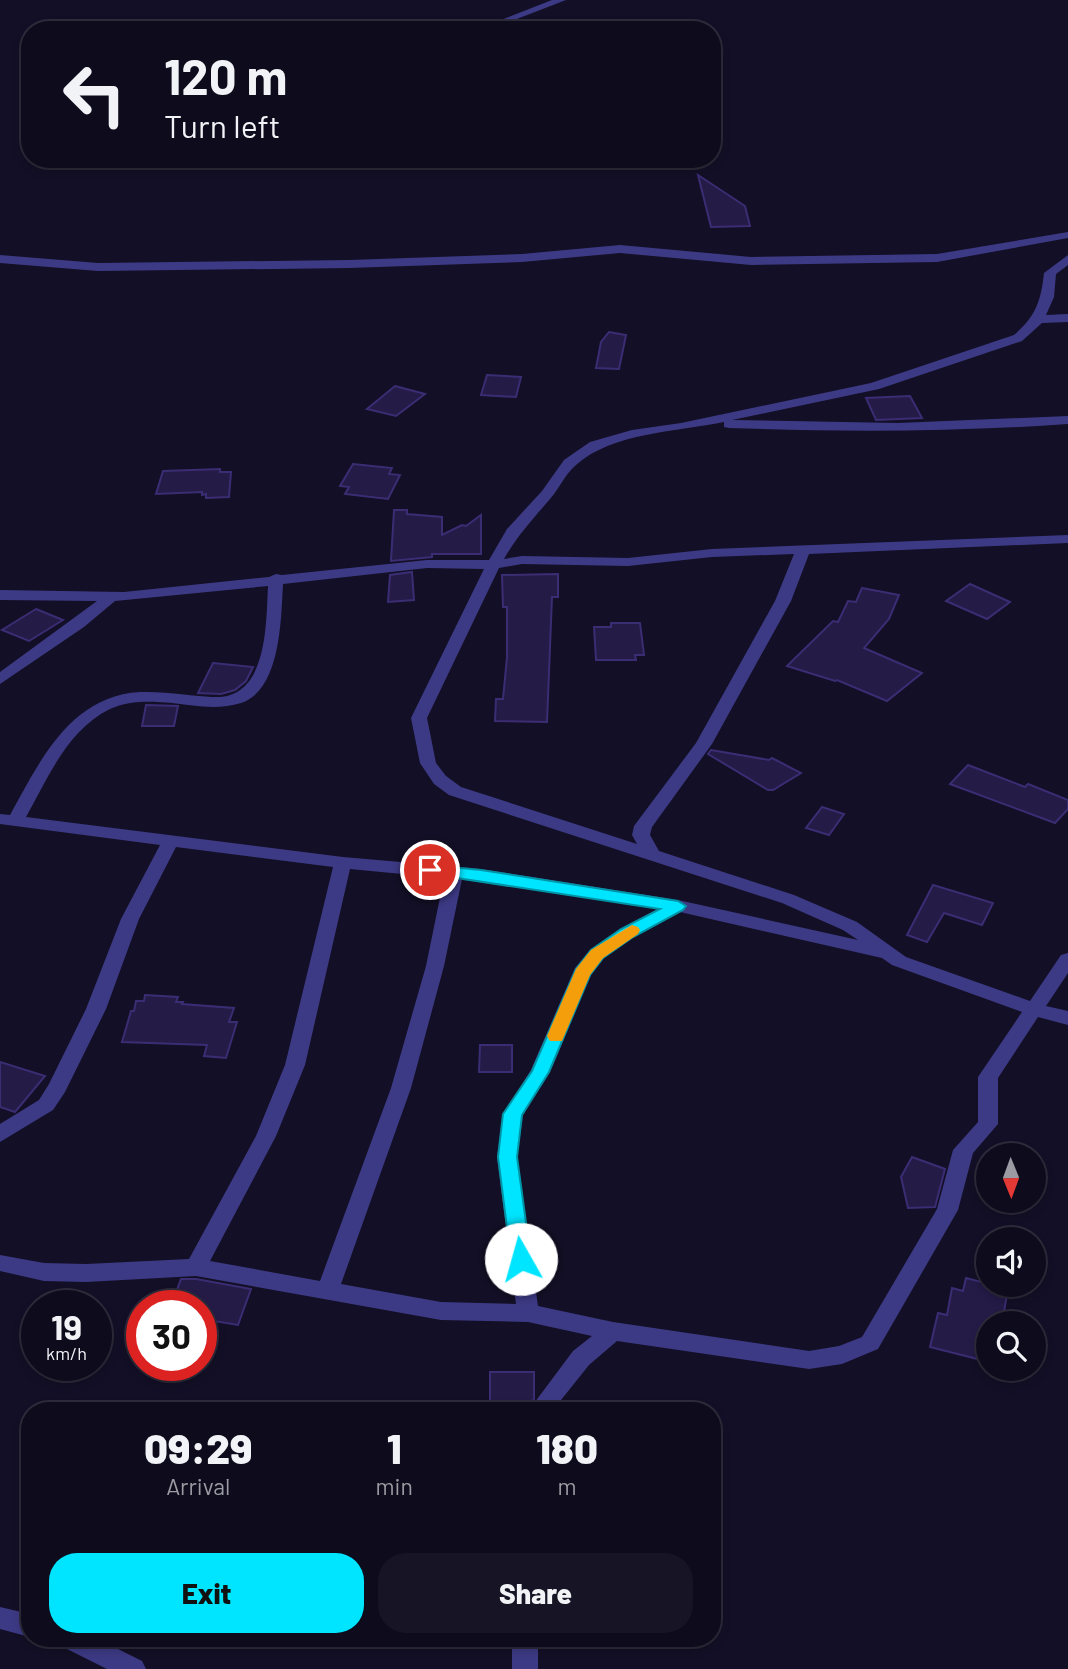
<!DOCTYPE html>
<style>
:root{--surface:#0e0b1c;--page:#171425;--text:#f1f3f6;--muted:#9b9ba3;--line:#2e2b3b;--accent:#00e5ff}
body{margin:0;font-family:Barlow,sans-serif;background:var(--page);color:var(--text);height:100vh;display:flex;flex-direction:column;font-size:26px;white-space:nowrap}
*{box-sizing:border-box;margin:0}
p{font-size:23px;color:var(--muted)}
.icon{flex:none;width:38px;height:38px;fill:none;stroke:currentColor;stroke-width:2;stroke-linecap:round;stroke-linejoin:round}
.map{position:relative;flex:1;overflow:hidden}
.side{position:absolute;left:21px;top:1402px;width:700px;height:245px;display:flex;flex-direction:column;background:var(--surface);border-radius:28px;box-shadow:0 4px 10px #0003,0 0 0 2px var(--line)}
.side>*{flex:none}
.hud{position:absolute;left:21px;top:21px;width:700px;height:147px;border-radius:28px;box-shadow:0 4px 10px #0003,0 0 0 2px var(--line);background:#0e0b1c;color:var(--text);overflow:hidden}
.needle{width:46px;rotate:179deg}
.controls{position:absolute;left:976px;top:1143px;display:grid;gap:14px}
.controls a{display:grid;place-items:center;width:70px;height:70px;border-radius:50%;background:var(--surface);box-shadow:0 4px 10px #0003,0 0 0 2px var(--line);font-size:35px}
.speed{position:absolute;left:21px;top:1290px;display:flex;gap:14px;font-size:35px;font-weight:700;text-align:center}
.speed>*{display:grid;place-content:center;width:91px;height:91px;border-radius:50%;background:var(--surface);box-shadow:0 4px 10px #0003,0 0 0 2px var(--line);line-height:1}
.speed small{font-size:18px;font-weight:400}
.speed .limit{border:10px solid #d22;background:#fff;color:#111}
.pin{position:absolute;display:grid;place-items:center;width:60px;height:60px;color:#fff;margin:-30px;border:4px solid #fff;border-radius:50%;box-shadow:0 2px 7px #0007}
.me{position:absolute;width:77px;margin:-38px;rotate:353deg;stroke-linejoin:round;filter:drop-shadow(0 0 5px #0008)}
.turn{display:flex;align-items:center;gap:24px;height:147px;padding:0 28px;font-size:32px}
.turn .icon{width:91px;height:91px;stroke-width:2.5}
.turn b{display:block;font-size:49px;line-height:60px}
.eta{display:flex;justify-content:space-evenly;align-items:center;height:119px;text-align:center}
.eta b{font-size:42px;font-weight:800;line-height:49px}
.button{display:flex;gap:14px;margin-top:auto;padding:14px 28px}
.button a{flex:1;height:80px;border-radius:28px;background:var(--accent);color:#111;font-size:28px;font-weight:800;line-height:80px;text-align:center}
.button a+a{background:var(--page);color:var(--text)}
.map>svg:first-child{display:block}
</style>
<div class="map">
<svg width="1068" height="1669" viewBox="0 0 1068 1669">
<rect width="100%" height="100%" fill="#130f26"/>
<g fill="#241b47" stroke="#3b2d73" stroke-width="2">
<path d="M698 175 745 206 750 226 711 227Z"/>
<path d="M609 332 626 335 619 369 596 368 601 342Z"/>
<path d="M487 375 521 377 516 397 481 395Z"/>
<path d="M395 386 425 394 396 416 367 409Z"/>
<path d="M910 396 922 418 876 420 866 398Z"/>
<path d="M353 464 392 468 389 474 400 475 388 499 345 494 349 487 340 486Z"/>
<path d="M220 469V472H231L229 497 206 498V494L202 495V492L156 494 163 471Z"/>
<path d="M394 510H407V514L442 517V535L462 525 466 526 481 515V554H432V557L391 561Z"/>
<path d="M412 572 414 600 388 602 390 575Z"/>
<path d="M558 574V597H552L547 722 495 721 496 699H503L507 657V607H503L502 575Z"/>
<path d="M970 584 1010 602 987 619 946 601Z"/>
<path d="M862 588 899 595 889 619 864 648 922 673 887 701 837 680 835 681 787 666 833 621 838 622 848 601 856 602Z"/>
<path d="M36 609 63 620 29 641 2 630Z"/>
<path d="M611 623H640L644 655H635L636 660H596L594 627H611Z"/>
<path d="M213 663 253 667 246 681 235 690 221 694 198 693Z"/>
<path d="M146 705 178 706 174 726H142Z"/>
<path d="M711 750 769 760 772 758 801 773 773 790H768L708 754Z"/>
<path d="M968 765 1025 787 1028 784 1068 800V809L1055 823 950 784Z"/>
<path d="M822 807 844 814 829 835 806 828Z"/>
<path d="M933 885 993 903 982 925 944 913 927 942 907 935Z"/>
<path d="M145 995 178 997 176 1002H183L182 1004 234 1008 229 1022H237L226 1058 204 1056 207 1045 122 1042 131 1011H134L136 1001H144Z"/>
<path d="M480 1045H512V1072H479Z"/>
<path d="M0 1062 45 1076 15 1112 0 1107Z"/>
<path d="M912 1157 945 1169 935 1207 908 1208 901 1177Z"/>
<path d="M966 1278 1008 1289 1002 1323H989V1362L930 1347 938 1313 947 1315 952 1288 963 1291Z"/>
<path d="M181 1279H196L251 1289 238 1325 201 1319V1306H171Z"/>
<path d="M490 1372H534V1399L531 1402 490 1403Z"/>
</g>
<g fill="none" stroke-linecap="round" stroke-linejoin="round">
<g fill="#3d3a85" fill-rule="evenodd">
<path d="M552 0H566L509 22 501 20Z"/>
<path d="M1068 232V238L937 262 751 265 620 253 522 262 349 268 98 271 0 263V255L98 263 349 260 522 254 620 245 751 257 937 254Z"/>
<path d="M1068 255V265L1056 274 1054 297 1046 315 1068 314V322L1042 323 1022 341 879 389 732 420 898 423 1068 416V424C955 432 842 432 729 428L724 427V422C677 432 613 432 576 465 565 474 559 489 550 499 533 519 517 536 504 559L522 556 628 558 712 549 1068 535V543L809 554 791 601 712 744 652 827 650 835 659 851 794 895 857 922 906 957 1030 1001 1061 955 1068 953V973L1046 1006 1068 1011V1025L1038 1017 998 1078V1124L973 1153 958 1210 878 1349 842 1364 809 1369 617 1341 589 1365 553 1410H529L573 1351 592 1336 528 1322 441 1320 196 1276 86 1282 44 1281 0 1271V1255L44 1263 86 1264 189 1259 256 1136 285 1065 333 867 176 847 139 919 106 1009 65 1092 53 1110 0 1142V1124L39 1100 49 1084 86 1009 121 919 160 845 0 824V814L10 815C40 761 70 696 140 692 167 691 194 697 221 697 268 692 266 622 268 586L115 601 84 627 0 684V672L97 601 0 600V590L124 592 269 577 276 574 282 575 427 560H489L507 529 542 491 564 460 590 442 632 430 681 423 871 383 1014 335C1035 317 1041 302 1044 273ZM794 554 775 601 696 743 634 826 632 835 637 844 461 787 446 776 436 763 427 718 499 568 522 564 628 566 712 557ZM427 568 484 569 411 718 420 763 434 784 449 795 782 903 843 930 858 940 678 900 481 869 343 857 26 817C48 778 67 730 110 709 129 700 152 701 172 703 195 706 219 710 241 703 281 690 281 618 283 584ZM350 869 444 878 426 966 391 1088 320 1281 210 1261 276 1136 305 1065ZM462 879 658 909 620 929 590 950 575 968 531 1070 503 1114 497 1157 516 1304 441 1302 341 1284 411 1088 444 966ZM680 912 882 958 892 965 1022 1012 978 1077V1122L953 1150 937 1209 862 1337 839 1346 809 1351 613 1322 538 1306 517 1157 523 1115 550 1072 591 975 604 958 634 937Z"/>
<path d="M0 1607 30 1614V1637L0 1629Z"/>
<path d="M57 1638H96L142 1661 146 1669H107L61 1646Z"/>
<rect x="512" y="1638" width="26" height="31"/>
</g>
</g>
<path fill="#00e5ff" stroke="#0095a6" stroke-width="2" d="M430 865 481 870 678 901 686 906 683 910 633 937 603 958 590 975 549 1072 522 1115 517 1157 531 1259 528 1264 521 1267 514 1264 511 1259 498 1157 503 1114 532 1071 576 969 591 950 621 929 660 909 424 873 422 870 424 866Z"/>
<path fill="#f59e0b" d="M632 925 638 927 640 930 638 934 603 958 590 975 562 1041H550L547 1036 576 969 591 950Z"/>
</svg>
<div class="controls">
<a><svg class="needle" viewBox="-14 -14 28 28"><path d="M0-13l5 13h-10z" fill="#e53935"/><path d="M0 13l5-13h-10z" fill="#9b9ba3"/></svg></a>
<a><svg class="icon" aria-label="sound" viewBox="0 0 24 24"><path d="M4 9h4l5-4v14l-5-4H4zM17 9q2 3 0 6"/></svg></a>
<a><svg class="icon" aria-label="search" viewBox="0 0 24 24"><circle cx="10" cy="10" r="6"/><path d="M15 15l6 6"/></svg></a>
</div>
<div class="speed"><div>19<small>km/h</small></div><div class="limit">30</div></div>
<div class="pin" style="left:430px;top:870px;background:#d93025"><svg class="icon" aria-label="arrive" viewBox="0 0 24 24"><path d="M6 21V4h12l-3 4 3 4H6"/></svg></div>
<svg class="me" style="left:521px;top:1259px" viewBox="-20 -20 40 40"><circle r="19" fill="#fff"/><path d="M0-13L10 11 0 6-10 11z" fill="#00e5ff"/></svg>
<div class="hud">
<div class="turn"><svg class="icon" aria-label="left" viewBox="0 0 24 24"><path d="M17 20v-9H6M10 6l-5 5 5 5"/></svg><div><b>120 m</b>Turn left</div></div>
</div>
<section class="side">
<div class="eta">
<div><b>09:29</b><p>Arrival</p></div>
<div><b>1</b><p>min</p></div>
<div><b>180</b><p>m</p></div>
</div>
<div class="button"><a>Exit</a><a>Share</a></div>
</section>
</div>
